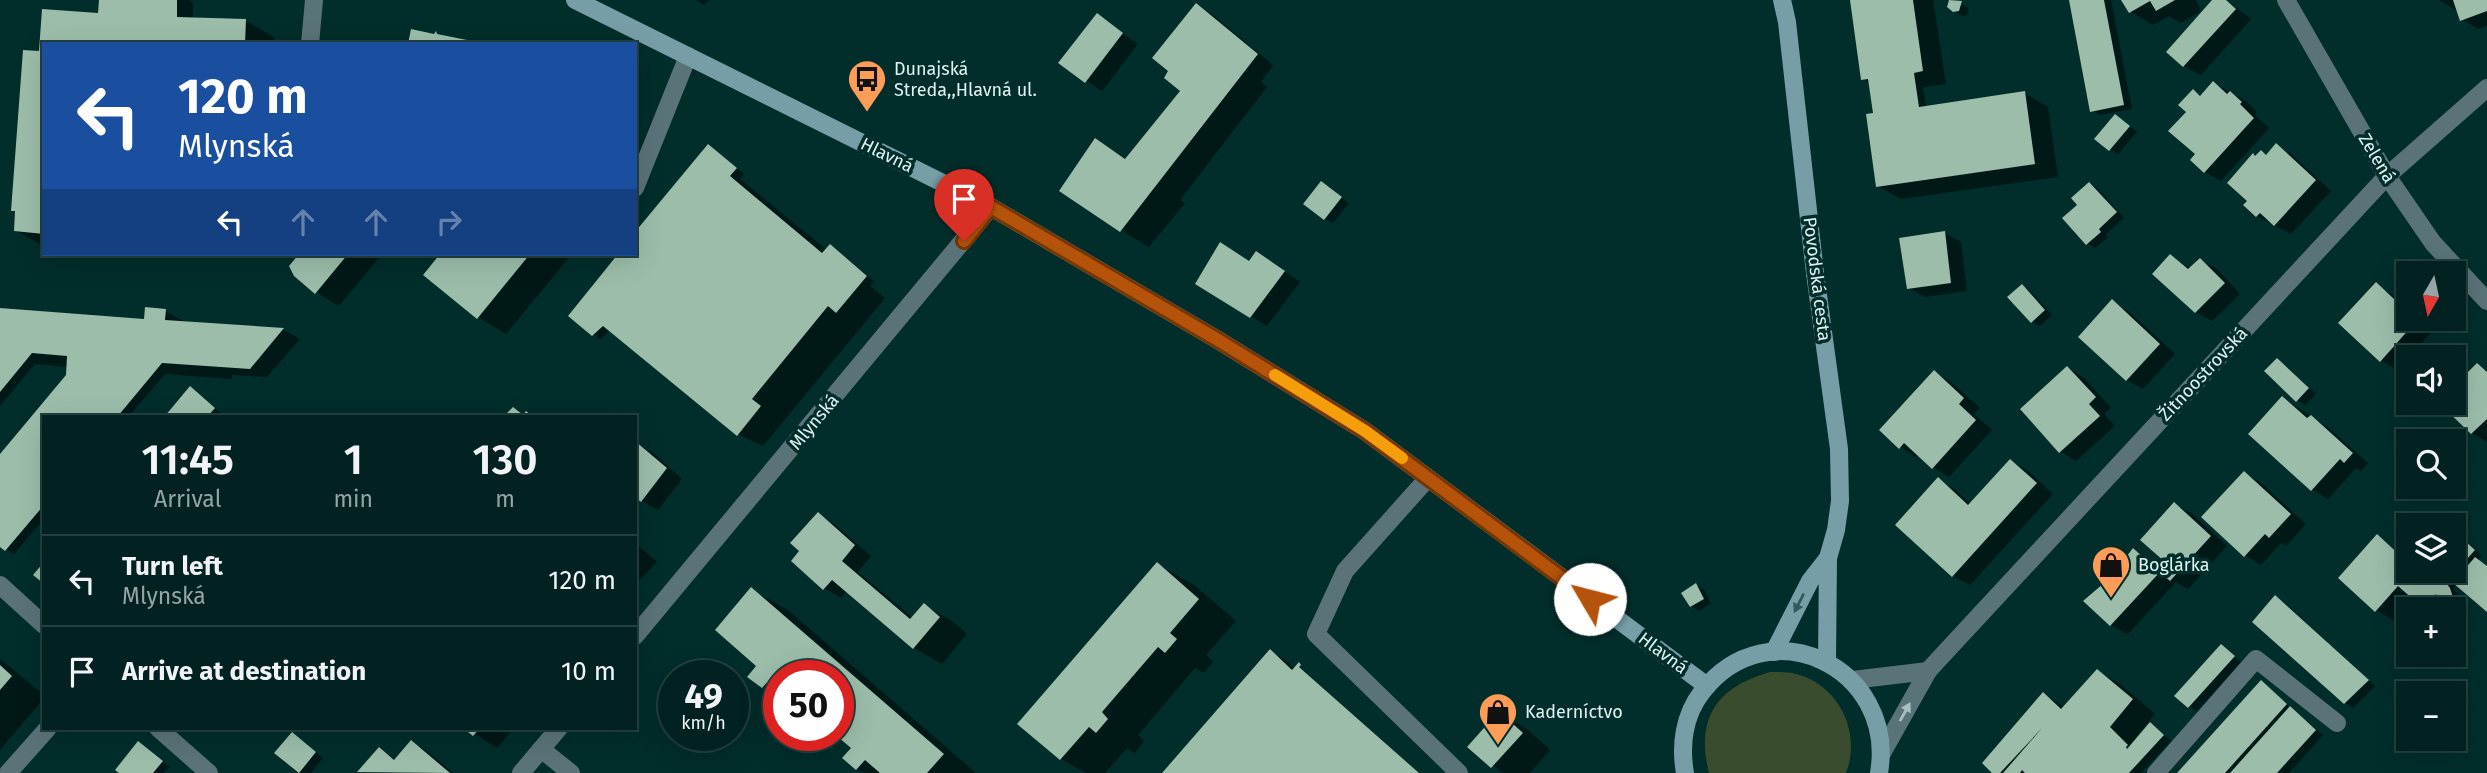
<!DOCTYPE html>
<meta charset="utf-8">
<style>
:root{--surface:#012220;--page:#0b2a29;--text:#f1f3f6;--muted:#96a4a5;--line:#233f3e}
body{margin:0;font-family:"Fira Sans",sans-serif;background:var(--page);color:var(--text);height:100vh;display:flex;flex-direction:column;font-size:26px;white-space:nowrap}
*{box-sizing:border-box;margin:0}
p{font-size:23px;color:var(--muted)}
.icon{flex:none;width:38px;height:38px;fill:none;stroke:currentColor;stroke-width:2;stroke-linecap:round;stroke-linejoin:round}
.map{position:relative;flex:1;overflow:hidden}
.sheet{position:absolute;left:42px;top:415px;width:595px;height:315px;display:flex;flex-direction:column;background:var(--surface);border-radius:0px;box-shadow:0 7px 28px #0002,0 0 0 2px var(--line)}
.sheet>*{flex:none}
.guide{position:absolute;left:42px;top:42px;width:595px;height:214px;border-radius:0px;box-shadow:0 7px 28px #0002,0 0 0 2px var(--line);background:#1a4fa0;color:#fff;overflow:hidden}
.needle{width:46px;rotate:189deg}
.tools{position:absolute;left:2396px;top:261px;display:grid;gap:14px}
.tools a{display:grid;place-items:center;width:70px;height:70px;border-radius:0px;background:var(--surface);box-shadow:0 7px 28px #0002,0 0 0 2px var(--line);font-size:35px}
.speed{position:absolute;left:658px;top:660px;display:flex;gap:14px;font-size:35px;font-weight:700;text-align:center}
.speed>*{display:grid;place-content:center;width:91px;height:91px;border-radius:50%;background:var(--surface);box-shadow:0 7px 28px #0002,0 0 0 2px var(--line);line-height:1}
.speed small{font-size:18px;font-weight:400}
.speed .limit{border:10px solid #d22;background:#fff;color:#111}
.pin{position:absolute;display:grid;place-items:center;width:60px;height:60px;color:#fff;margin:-72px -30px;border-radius:50% 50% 50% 0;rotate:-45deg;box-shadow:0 0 7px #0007}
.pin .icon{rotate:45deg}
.me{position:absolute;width:77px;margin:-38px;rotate:307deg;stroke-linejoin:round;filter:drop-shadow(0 0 5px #0008)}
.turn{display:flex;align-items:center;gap:24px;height:147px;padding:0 21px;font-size:32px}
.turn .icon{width:91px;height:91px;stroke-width:2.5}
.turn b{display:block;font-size:49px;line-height:60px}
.lanes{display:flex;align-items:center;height:66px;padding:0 21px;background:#0003;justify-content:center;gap:35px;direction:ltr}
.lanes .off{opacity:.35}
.eta{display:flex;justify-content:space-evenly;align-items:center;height:119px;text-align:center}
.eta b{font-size:42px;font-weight:600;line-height:49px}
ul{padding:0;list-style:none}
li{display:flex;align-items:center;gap:21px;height:91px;padding:0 21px;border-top:2px solid var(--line)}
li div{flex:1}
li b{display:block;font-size:26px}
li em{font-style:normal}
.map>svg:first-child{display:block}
</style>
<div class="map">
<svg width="2487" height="773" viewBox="0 0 2487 773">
<rect width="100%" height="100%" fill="#012d2a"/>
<path fill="#3a4c2e" d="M1770 672C1777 672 1785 672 1792 673 1838 682 1862 732 1846 773H1709C1695 718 1717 687 1770 672Z"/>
<g fill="#0007">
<path d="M101 0H188L193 3V18L246 21 274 37V44H44V246L15 230 17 212 13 210 41 53 43 11 100 14Z"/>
<path d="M696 0H709L704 5Z"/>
<path d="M1851 0H1933L1946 84 1923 87 1926 107 2024 93 2048 107 2058 177 1901 199 1878 186 1875 115 1870 83 1863 79Z"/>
<path d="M1952 0 1969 8 1967 15 1963 16 1954 11Z"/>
<path d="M2070 0H2111L2132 109 2100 115 2092 110Z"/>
<path d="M2123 0H2196L2201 11 2181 23 2169 16 2153 25 2130 11Z"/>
<path d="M2214 0H2226L2251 19 2201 75 2184 66 2168 52Z"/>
<path d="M2439 0H2487V26L2478 29 2462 19 2458 9 2456 10Z"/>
<path d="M1196 6 1213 15 1273 65 1261 82 1267 87 1180 200 1185 203 1149 247 1121 230 1095 140 1127 159 1182 90Z"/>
<path d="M1097 16 1138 44 1102 91 1060 63Z"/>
<path d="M2214 83 2247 102 2257 112 2255 115 2269 128 2221 181 2205 172 2197 154 2188 112 2193 91 2202 96Z"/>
<path d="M2123 121 2137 132 2118 154 2110 149Z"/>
<path d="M2276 145 2292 155 2331 191 2291 234 2257 216 2249 201 2261 152 2266 155Z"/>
<path d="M716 151 744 174 740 179 827 250 830 246 838 251 874 281 870 286 885 298 763 446 738 434 610 330 601 339 593 334 579 304 620 254H635Z"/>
<path d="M2089 184 2097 188 2124 218 2106 234 2108 237 2095 248 2087 243 2079 205Z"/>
<path d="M1329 188 1349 203 1333 223 1325 219Z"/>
<path d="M1945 233 1961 242 1967 291 1925 297 1908 288Z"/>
<path d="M1257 253 1300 282 1267 326 1251 316 1250 262Z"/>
<path d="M301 254H382L339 306 316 292 291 266Z"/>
<path d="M442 254H572L506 334 478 317 425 275Z"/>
<path d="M2170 256 2190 268 2200 260 2217 269 2240 294 2212 321 2196 312Z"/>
<path d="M2376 285 2397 298 2400 295 2408 299V318H2432L2439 324 2397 370 2381 360Z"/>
<path d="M2022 286 2030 291 2052 315 2040 326 2032 321Z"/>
<path d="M2112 302 2128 311 2175 354 2143 389 2127 380Z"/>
<path d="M0 310 146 321 165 311 187 323 284 330 300 339 267 377 232 375V379L165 374 129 416H44V519L14 554 0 545V457L68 376V367L35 364 0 406Z"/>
<path d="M2277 360 2285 365 2316 394 2305 405 2297 400Z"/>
<path d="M2477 365 2487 371V442L2472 433 2440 402H2454V376L2462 381Z"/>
<path d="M2068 368 2084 378 2111 408 2104 414 2115 426 2076 461 2060 451Z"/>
<path d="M1935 372 1951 382 1980 408 1974 414 1992 430 1949 477 1933 467 1919 454 1916 457 1900 447Z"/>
<path d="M190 389 222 414 220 416H167Z"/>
<path d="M2283 398 2327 427 2368 463 2361 471 2356 468 2328 499 2312 489Z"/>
<path d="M636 443 653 453 682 479 658 510 642 501Z"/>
<path d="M2010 461 2027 470 2053 494 1970 585 1953 576 1897 525 1938 480 1954 489 1971 504Z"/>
<path d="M2244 473 2260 482 2306 524 2286 546 2281 543 2261 565 2245 555Z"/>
<path d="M2174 504 2191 513 2227 546 2188 589 2176 582 2128 634 2111 625 2086 601 2112 578 2134 550 2160 569 2167 562Z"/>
<path d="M818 514 834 524 871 556 858 572 914 619 924 605 952 621 967 634 942 664 914 648 847 590 841 598 824 588 802 551Z"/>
<path d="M2454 530 2482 556 2478 560 2487 566V610L2457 584 2453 589 2458 594 2464 611 2454 613V609L2444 608 2441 601 2434 609H2428L2414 597 2393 620 2376 610 2377 537 2408 560V570H2454Z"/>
<path d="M635 543 657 562 635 585Z"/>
<path d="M1157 564 1194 585 1236 621 1206 655 1213 662 1204 673 1195 668 1138 735 1144 741 1135 753 1127 748 1105 773H1086L1061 759 1020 724Z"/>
<path d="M1696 585 1704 590 1711 603 1699 611 1691 606Z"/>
<path d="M752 590 789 611 976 773H865L857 769 845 758 854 747 838 676H779V696L763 687Z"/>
<path d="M2276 597 2284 602 2375 686 2353 708 2345 703 2254 621Z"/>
<path d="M2221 647 2241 662 2197 711 2189 707Z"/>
<path d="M1270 651 1287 661 1295 669 1297 667 1305 672 1419 773H1165Z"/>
<path d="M0 659 44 695V698L0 750Z"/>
<path d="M2097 671 2120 684 2155 714 2136 737 2138 739 2151 725 2171 741 2141 773H1994L2044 694 2064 707Z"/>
<path d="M2261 682 2323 735 2289 773H2180Z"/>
<path d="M1500 713 1528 730 1550 750 1530 773H1503L1469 747Z"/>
<path d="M466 728H514L497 748Z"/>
<path d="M300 739 323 758 311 773 300 772Z"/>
<path d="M411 742 428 752 453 773 360 772 379 749 397 760Z"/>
<path d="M146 748 170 767 164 773H122Z"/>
</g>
<g fill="#9bbdaa">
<path d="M99 0H177V17L246 19 245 44H44V234L14 231 15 211H11L23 50 39 51 42 9 98 13Z"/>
<path d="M1850 0H1913L1923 71 1914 73 1919 107 2025 91 2035 164 1876 187 1866 114 1873 113 1868 79 1861 80Z"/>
<path d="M1949 0 1962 1 1959 11 1953 12 1947 7Z"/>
<path d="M2069 0H2104L2124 105 2090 112Z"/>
<path d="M2121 0H2175L2156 11 2150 1 2129 13Z"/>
<path d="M2212 0H2226L2236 9 2183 67 2166 52Z"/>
<path d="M2453 0H2487V11L2460 21Z"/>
<path d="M1196 3 1258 54 1120 232 1059 191 1095 138 1125 159 1180 91 1164 78 1168 71 1152 58Z"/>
<path d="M1097 13 1123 33 1085 83 1058 63Z"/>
<path d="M411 29 434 34 436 31 437 34 487 44H408Z"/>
<path d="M2213 81 2227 94 2230 91 2242 102 2240 104 2254 118 2204 173 2190 160 2195 154 2168 131 2186 112 2178 105 2193 89 2200 96Z"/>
<path d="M2115 114 2130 126 2109 151 2094 139Z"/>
<path d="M2276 143 2316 180 2274 226 2260 213 2256 217 2243 205 2247 201 2227 183 2253 153 2255 156 2261 150 2266 155Z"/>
<path d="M708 144 737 168 730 176 822 253 830 244 867 276 836 313 828 306 752 399 761 406 737 436 603 326 592 336 568 316 618 254H635V232Z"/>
<path d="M1321 181 1342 197 1324 220 1303 204Z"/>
<path d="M2089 182 2117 212 2099 229 2101 232 2086 245 2062 218 2077 205 2071 198Z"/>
<path d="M1945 231 1951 283 1907 289 1899 238Z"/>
<path d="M1220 242 1249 261 1256 251 1285 271 1250 318 1195 284Z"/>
<path d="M299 254H348L315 294 294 276 289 266Z"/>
<path d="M440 254H530L477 319 423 275Z"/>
<path d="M2170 254 2188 269 2200 258 2225 283 2195 313 2152 274Z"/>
<path d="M2376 282 2394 299 2400 293 2408 300V318H2419L2380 362 2338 323Z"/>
<path d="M2022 284 2045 310 2031 323 2007 297Z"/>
<path d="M2112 299 2160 344 2126 381 2078 337Z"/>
<path d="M145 307 166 309 165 320 284 328 250 369 162 363 118 416H44V505L5 551 0 547V454L66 375 67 356 32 353 0 392V308L144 319Z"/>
<path d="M2277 358 2309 388 2296 402 2264 371Z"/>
<path d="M2477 363 2487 372V419L2471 434 2438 402H2454V373L2460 380Z"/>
<path d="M2067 366 2096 397 2089 404 2100 416 2059 453 2020 409Z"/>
<path d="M1934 370 1964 398 1959 404 1976 420 1932 469 1904 443 1899 449 1879 430Z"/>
<path d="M190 386 215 408 208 416H165Z"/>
<path d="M2282 396 2307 418 2311 415 2353 453 2344 463 2340 459 2311 491 2248 434Z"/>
<path d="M513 407 523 415 526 411 532 416H504Z"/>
<path d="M635 441 667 468 641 502 635 497Z"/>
<path d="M2010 459 2037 483 1952 577 1895 525 1938 477 1968 505Z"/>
<path d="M2244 471 2291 514 2269 538 2265 534 2244 557 2201 517Z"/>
<path d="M2174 502 2211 536 2170 581 2160 572 2110 626 2083 601 2111 577 2133 548 2157 570 2165 562 2140 540Z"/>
<path d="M818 512 855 545 842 561 910 619 924 603 940 617 913 649 832 580 823 590 791 561 799 551 790 543Z"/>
<path d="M2454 531 2475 550 2446 583 2450 588 2456 607 2443 609 2436 594 2423 608 2398 586 2375 612 2338 578 2377 534 2405 560 2408 557V570H2454Z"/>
<path d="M2475 557 2487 566V612L2453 583Z"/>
<path d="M44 562V584L33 575Z"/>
<path d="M1157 562 1199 599 1170 633 1177 639 1165 653 1158 647 1102 712 1108 719 1096 733 1089 727 1060 760 1017 724Z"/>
<path d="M1696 583 1704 599 1690 607 1681 593Z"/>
<path d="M751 587 944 754 927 773H880L865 760 856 770 842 758 851 748 838 737V676H779V685L771 678 762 688 747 677 756 666 715 630Z"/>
<path d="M2275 595 2369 680 2344 704 2252 622Z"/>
<path d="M2221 644 2235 656 2188 708 2174 696Z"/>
<path d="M1270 649 1292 670 1299 662 1301 665 1299 667 1419 773H1162Z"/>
<path d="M0 665 12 676 0 690Z"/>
<path d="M2097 669 2133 699 2110 727 2128 745 2126 747 2127 749 2150 722 2164 735 2129 773H2025L2022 770 2020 773H2003L2043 727 2000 773H1992L1982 763 2043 692 2061 709Z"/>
<path d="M2261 680 2287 704 2225 773H2177Z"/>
<path d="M2290 706 2316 730 2277 773H2230Z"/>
<path d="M1499 711 1523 733 1491 768 1467 747Z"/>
<path d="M463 728H480L473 736Z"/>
<path d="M292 732 316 752 299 773 274 753Z"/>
<path d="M411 740 450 773 357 772 379 747 394 760Z"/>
<path d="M138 741 163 761 153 773H119L115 770Z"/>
</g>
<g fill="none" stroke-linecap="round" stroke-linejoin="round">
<g stroke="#5a7378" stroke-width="18">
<path d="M310 44 314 0"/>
<path d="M635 188 688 56"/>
<path d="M1428 478 1345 571 1316 634 1459 773"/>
<path d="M541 749 571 773"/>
<path d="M8 773 48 728"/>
<path d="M2156 773 2256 659 2337 723"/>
</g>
<g stroke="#5a7378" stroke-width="18">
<path d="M2286 0 2387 176 2433 243 2487 301"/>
<path d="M0 585 44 625"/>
<path d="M635 636 991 207"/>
<path d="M1853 680 1928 671"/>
<path d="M158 728 209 773"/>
<path d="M1882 753 1928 671 1938 660 2387 176 2487 88"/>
<path d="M521 773 559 728"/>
</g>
<g stroke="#779ea7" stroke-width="18">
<path d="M575 0 991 207 1218 340 1365 431 1707 686"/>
<path d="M1782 0 1787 22 1815 273 1839 449 1840 501 1836 530 1828 558 1827 662"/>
<path d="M1774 652 1810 581 1828 558"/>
<path d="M1685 773C1680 745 1684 715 1702 692 1768 606 1897 667 1879 773"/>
</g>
</g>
<defs><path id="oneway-solid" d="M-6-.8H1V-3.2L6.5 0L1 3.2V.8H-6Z" transform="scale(1.75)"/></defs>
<use fill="#305a5c" href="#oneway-solid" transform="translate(1799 603) rotate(117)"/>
<use fill="#a9c0c0" href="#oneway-solid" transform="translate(1905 712) rotate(-61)"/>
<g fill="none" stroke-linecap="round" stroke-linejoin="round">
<g stroke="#753606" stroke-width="18">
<path id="route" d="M964 241 991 207 1218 340 1365 431 1590 599"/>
</g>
<use href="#route" stroke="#b45309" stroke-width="12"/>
<path stroke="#f59e0b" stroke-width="12" d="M1275 375 1365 431 1402 458"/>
</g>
<defs>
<g id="bus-pin" transform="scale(2.0125)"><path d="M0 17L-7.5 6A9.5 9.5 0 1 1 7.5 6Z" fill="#fe9c58" stroke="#012d2a"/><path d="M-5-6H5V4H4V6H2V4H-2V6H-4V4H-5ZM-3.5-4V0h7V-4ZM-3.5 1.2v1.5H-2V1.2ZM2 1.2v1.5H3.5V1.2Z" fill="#111"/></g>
<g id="shop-pin" transform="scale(2.0125)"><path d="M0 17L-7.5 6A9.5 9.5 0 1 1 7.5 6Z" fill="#fe9c58" stroke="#012d2a"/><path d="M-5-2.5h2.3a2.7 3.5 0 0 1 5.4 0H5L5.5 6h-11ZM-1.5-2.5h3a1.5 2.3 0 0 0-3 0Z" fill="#111"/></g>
</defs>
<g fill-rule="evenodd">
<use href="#bus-pin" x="867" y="79"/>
<use href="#shop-pin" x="2111" y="565"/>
<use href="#shop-pin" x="1498" y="712"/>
</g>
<g text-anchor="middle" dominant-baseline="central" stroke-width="7" stroke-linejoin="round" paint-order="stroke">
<g font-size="18" fill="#def3f0" stroke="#012d2a" text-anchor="start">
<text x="894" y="69">Dunajská<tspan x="894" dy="21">Streda,,Hlavná ul.</tspan></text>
<text x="2138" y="565">Boglárka</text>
<text x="1525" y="712">Kaderníctvo</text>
</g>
<g font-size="18" fill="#def3f0" stroke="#012d2a">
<text transform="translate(887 155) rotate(26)">Hlavná</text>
<text transform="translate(2377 158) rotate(59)">Zelená</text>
<text transform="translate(1817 279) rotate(83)">Povodská cesta</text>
<text transform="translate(2203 374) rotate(-47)">Žitnoostrovská</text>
<text transform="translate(814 422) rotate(-50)">Mlynská</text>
<text transform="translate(1663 653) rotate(37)">Hlavná</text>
</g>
</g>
</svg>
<div class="tools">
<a><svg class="needle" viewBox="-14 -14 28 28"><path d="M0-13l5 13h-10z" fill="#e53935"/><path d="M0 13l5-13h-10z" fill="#96a4a5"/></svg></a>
<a><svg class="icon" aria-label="sound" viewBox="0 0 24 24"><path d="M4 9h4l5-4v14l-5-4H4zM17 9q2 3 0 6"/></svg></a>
<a><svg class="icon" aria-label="search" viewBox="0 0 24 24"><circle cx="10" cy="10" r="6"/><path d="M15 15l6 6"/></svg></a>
<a><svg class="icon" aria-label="layers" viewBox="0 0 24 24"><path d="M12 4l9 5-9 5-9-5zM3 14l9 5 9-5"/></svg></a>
<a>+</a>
<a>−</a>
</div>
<div class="speed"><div>49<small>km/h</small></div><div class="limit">50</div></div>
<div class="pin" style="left:964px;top:241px;background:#d93025"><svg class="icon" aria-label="arrive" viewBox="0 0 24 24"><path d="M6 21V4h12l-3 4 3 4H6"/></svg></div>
<svg class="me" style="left:1590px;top:599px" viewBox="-20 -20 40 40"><circle r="19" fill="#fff"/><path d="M0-13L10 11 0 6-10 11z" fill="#b45309"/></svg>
<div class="guide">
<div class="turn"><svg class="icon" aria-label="left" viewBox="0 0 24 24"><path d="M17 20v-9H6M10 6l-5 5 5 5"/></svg><div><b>120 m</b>Mlynská</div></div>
<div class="lanes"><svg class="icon" aria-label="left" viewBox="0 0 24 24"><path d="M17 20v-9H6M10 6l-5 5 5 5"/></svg><svg class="icon off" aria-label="ahead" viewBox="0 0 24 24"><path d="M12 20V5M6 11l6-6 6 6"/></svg><svg class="icon off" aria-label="ahead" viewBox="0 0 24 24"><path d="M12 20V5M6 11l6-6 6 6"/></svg><svg class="icon off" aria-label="right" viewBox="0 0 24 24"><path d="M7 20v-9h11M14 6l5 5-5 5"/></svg></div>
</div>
<section class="sheet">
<div class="eta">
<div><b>11:45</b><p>Arrival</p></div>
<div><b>1</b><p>min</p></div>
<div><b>130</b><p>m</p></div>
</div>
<ul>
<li><svg class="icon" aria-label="left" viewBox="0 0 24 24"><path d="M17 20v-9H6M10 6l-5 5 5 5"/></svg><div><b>Turn left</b><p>Mlynská</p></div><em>120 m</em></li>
<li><svg class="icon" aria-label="arrive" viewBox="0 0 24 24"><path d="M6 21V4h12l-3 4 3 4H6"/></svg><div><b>Arrive at destination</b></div><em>10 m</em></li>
</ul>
</section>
</div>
